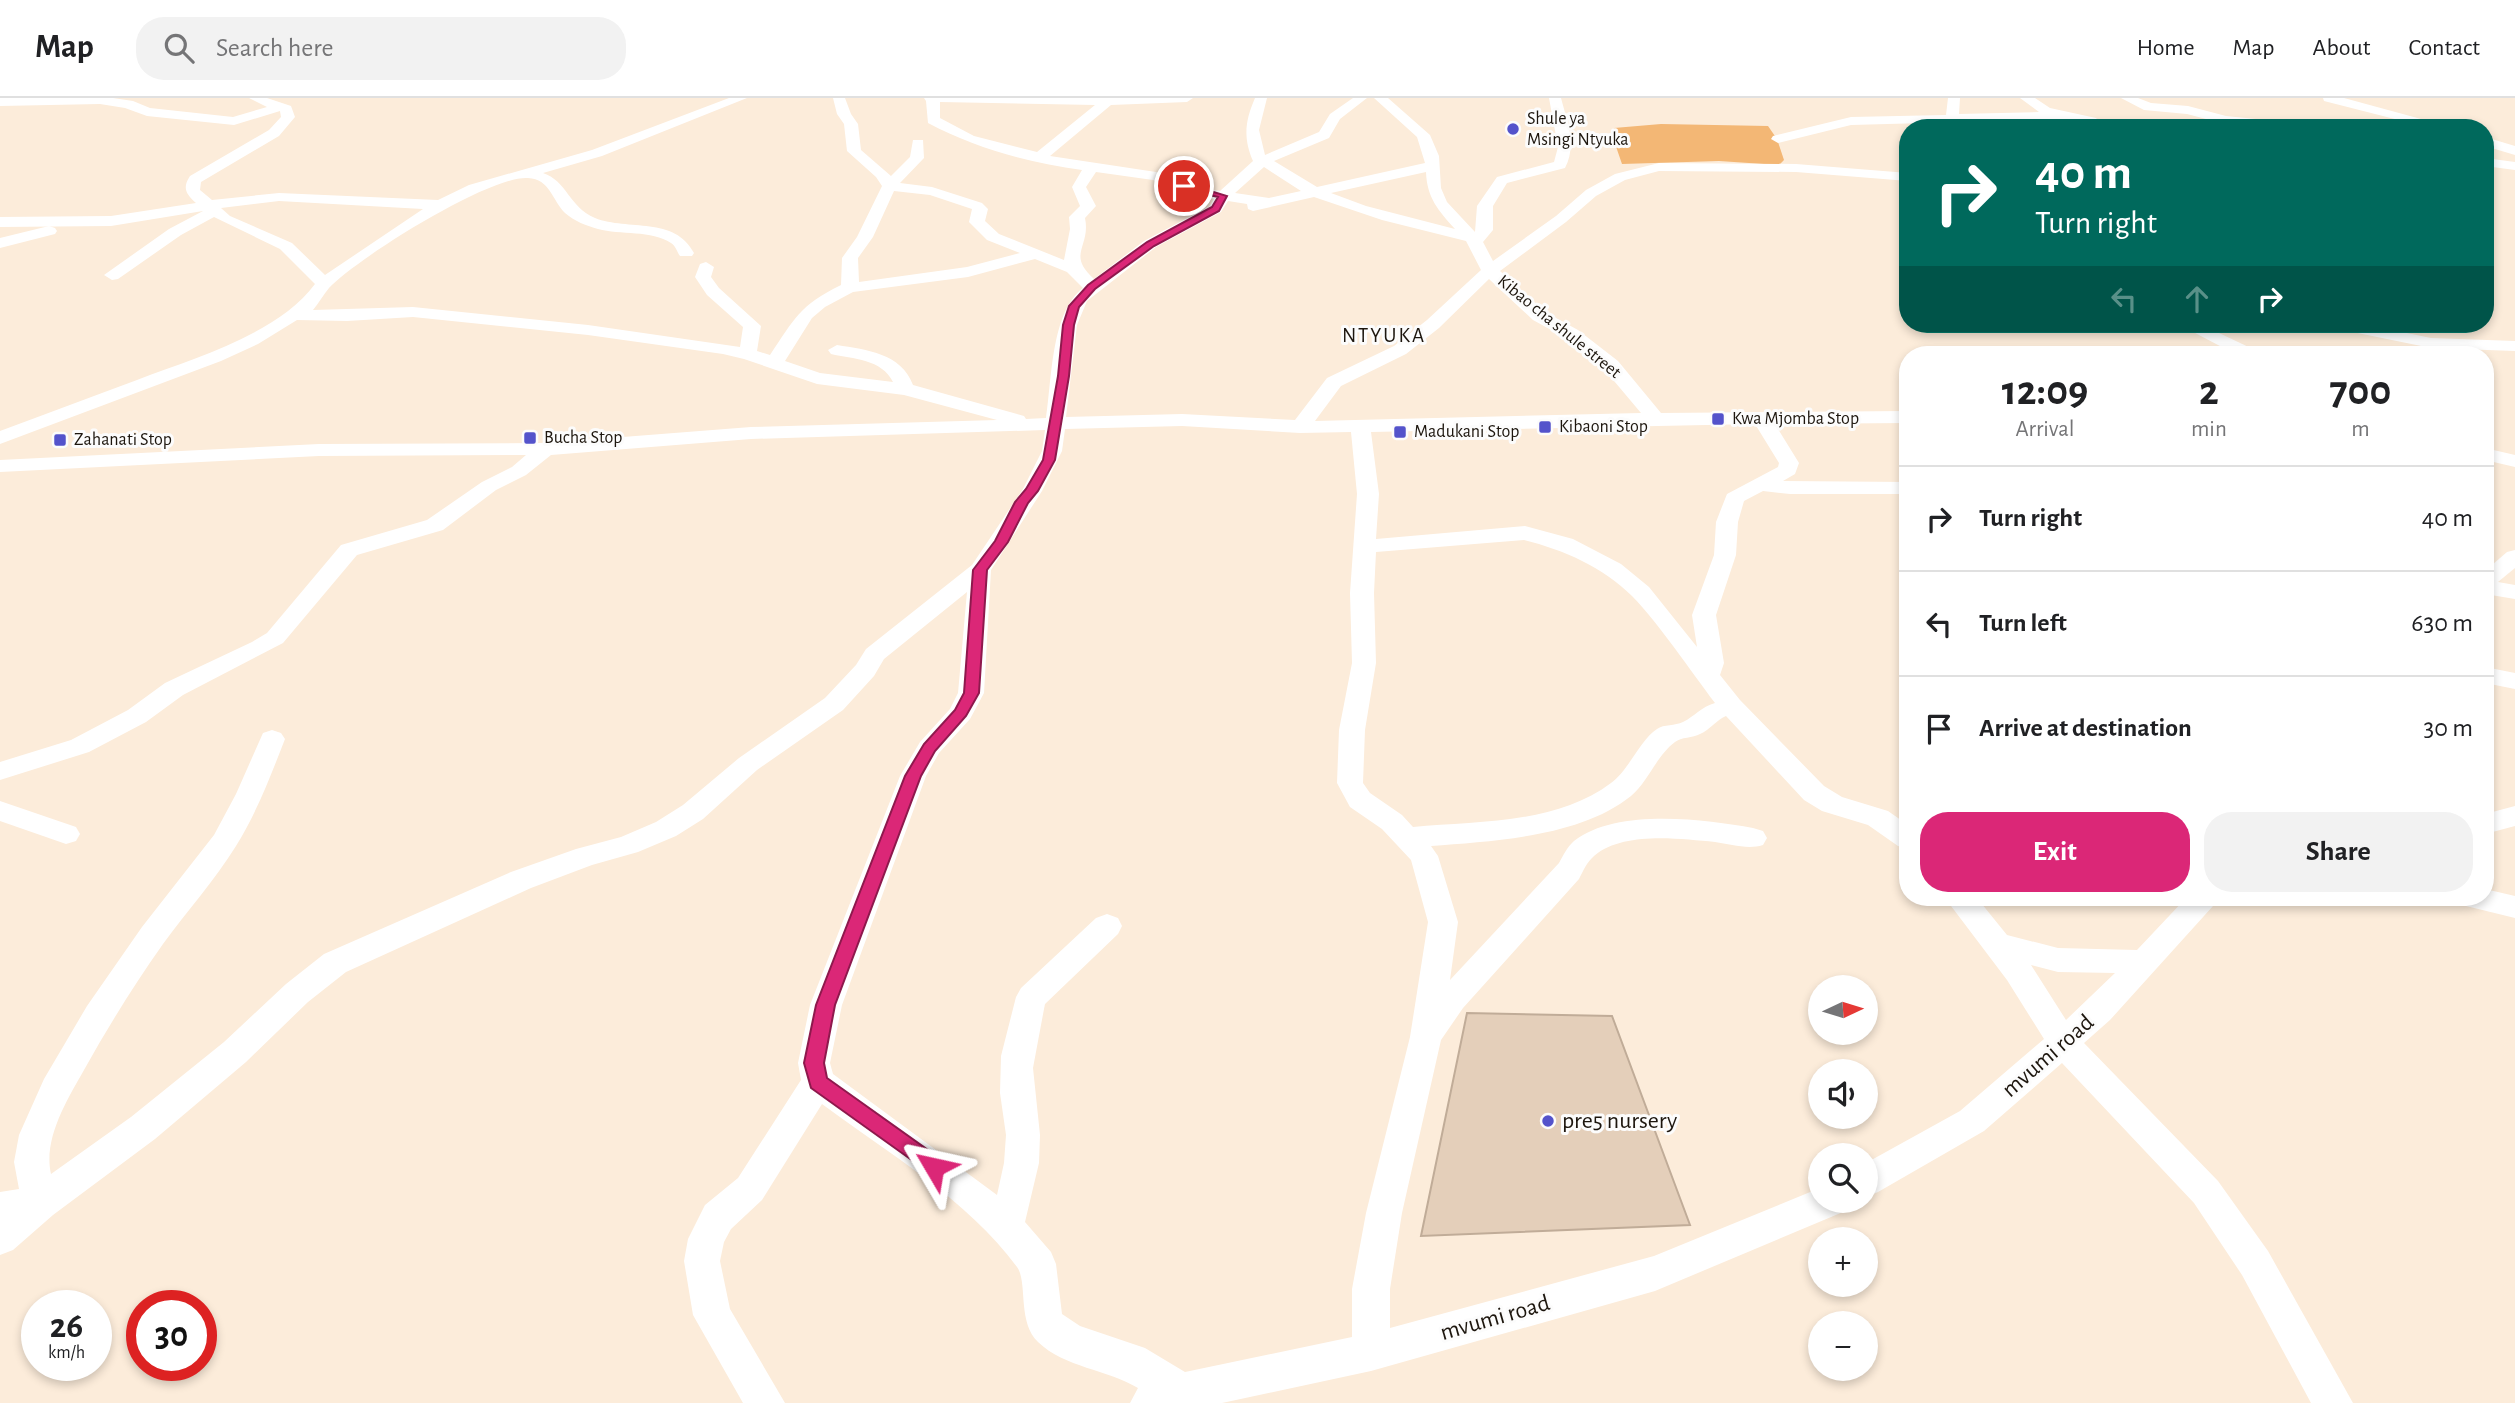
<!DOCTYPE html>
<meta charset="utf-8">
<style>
:root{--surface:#fff;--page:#f2f2f2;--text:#202124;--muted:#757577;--line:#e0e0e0;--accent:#db2777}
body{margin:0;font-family:"Alegreya Sans",sans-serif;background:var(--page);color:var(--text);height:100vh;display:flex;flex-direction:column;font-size:26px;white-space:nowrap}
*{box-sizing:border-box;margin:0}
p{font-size:23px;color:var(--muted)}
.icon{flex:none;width:38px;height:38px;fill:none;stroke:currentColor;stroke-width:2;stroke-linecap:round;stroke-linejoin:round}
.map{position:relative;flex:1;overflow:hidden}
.sheet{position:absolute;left:1899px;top:248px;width:595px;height:560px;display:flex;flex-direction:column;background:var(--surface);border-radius:28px;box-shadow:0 4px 10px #0003}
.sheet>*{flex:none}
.guide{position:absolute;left:1899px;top:21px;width:595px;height:214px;border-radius:28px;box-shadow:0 4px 10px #0003;background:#00695c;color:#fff;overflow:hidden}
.needle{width:46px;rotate:86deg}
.fabs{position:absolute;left:1808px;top:877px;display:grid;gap:14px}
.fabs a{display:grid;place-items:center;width:70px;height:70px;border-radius:50%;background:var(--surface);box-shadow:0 4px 10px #0003;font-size:35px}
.speed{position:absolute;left:21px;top:1192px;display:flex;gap:14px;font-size:35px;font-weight:700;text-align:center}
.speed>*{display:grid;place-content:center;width:91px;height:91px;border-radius:50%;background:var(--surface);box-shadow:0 4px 10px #0003;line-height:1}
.speed small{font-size:18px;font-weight:400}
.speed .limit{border:10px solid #d22;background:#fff;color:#111}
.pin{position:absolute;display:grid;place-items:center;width:60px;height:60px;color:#fff;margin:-30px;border:4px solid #fff;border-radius:50%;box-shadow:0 2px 7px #0007}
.me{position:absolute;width:77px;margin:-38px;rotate:306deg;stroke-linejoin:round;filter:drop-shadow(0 0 5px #0008)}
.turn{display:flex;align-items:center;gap:24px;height:147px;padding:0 21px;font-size:32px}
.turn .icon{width:91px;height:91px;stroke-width:2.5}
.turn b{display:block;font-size:49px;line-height:60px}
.lanes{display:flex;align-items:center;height:66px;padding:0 21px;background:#0003;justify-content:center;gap:35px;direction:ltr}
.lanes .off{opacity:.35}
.eta{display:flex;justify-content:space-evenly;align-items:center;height:119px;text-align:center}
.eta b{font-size:42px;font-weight:700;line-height:49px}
.cta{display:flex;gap:14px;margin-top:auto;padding:14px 21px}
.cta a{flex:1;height:80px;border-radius:28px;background:var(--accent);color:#fff;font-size:28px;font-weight:700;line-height:80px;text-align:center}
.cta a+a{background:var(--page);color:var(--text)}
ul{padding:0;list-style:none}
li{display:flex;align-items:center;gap:21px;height:105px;padding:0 21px;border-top:2px solid var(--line)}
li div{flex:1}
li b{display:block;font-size:26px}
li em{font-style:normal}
header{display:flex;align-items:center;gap:42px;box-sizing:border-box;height:98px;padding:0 35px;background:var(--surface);border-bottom:2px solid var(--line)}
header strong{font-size:33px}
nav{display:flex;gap:38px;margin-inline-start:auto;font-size:24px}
.search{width:490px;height:63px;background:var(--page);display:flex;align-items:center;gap:18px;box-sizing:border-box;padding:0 24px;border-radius:28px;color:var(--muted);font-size:26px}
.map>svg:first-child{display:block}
</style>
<header>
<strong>Map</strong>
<div class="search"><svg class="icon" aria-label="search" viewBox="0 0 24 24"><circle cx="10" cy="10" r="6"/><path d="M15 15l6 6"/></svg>Search here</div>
<nav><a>Home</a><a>Map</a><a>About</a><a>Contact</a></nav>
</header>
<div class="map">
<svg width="2515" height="1305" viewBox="0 0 2515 1305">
<rect width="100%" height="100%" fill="#fcecda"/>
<path fill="#f3b775" d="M1661 26 1768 28 1777 41 1784 62 1779 67 1719 63 1622 66 1612 37 1614 30Z"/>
<path fill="#e4cfba" stroke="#c0ac98" stroke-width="2" d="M1467 915 1612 918 1690 1127 1421 1138Z"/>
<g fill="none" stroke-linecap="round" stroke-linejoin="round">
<g fill="#fff" fill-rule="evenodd">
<path d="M0 0H113L133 3 150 10 233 19 267 9 249 0H267L291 8 295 19 279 38 201 84 200 92 212 102 279 95 438 102 469 87 592 52 729 0H747L602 58 543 75C567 83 569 109 595 120 628 133 675 118 694 155L692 158H680C677 154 676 148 671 145 652 132 620 137 598 131 587 128 574 123 565 115 552 102 550 81 528 80 490 77 356 161 329 190 323 197 319 205 313 212L413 209 588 227 740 249 743 229 707 197 695 179 700 166 706 164 714 169 711 179 719 190 761 228 757 253 770 257C795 220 799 208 841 187L842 160 857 139 882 88 876 79 847 53 844 26 837 16 833 0H845L851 16 858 26 861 52 891 78 910 59 913 42H923L924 60 900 85 932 89 982 105 988 111 985 123 999 136 1064 162 1070 131 1069 119 1080 108 1072 89 1082 72C1029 65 975 50 928 25L926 3 924 0H1193L1187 4 1111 7 1050 58 1156 74 1200 90 1220 93 1253 63C1243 40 1245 23 1255 0H1267L1259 32 1265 57 1319 34 1330 16 1353 0H1367L1340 21 1329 40 1274 63 1317 89 1425 65 1417 39 1374 0H1388L1430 37 1439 58 1441 90 1447 104 1475 134 1477 108 1497 79 1554 64 1558 49 1549 0H1561C1567 23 1577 48 1565 70L1507 85 1493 108V132L1483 144 1493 163 1556 118 1586 92 1615 76 1659 65 1796 66 1908 75V83L1796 74 1659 73 1625 82 1596 98 1566 124 1500 173 1545 214 1578 232 1618 263 1661 315 1908 313V325L1775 326 1799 365 1795 376 1783 383 1908 384V396H1790L1763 393 1744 403 1738 424 1736 457 1716 517 1724 565 1720 577 1740 602 1824 688 1842 699 1888 713 1908 727V751L1898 748 1868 727 1822 713 1804 702 1726 618C1716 622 1710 632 1700 636 1693 640 1681 639 1675 644 1657 657 1648 684 1631 698 1580 739 1494 743 1431 748L1438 758 1458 824 1450 882 1559 765C1563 758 1567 749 1574 743 1616 710 1704 721 1753 730L1763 733 1767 740 1763 747C1747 752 1731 746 1715 744 1679 741 1624 733 1594 758 1587 764 1583 773 1579 781L1463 910 1441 942 1402 1115 1390 1191V1230L1654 1158 1820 1090V1102H1847L1843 1114 1655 1193 1371 1273 1222 1305H1130L1138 1290C1107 1271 1065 1270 1038 1244 1017 1224 1028 1184 1017 1169 967 1101 889 1056 822 1006L762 1102 731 1131 724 1144 720 1163 730 1211 785 1305H743L693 1217 684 1163 688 1141 705 1107 738 1080 801 982 798 965 810 907 900 678 920 644 950 611 958 595 967 494 884 561 874 578 843 612 757 672 703 721 676 738 638 754 592 767 531 790 346 874 308 904 246 964 155 1041 53 1117 13 1152 0 1157V1094L19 1091 14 1064 19 1037 44 981 87 908 142 829 214 737 236 696 263 635 272 632 281 635 285 641C271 677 257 714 236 748 215 782 187 813 163 846 134 887 108 929 84 972 67 1002 43 1041 51 1076L131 1019 224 944 286 886 324 856 511 774 576 751 621 739 656 724 683 707 739 660 825 600 856 567 866 551 972 467 1023 391 1042 353 1045 332 751 341 551 357 526 377 496 392 443 432 357 457 283 545 183 597 146 624 89 654 0 682V664L71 642 128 612 165 585 252 544 267 535 341 447 427 422 482 384 512 369 526 357 319 358 0 374V362L319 346 546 345 751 329 997 322 904 297 817 286 744 261 723 256 588 237 413 219 347 223 297 222 258 246 221 263 0 346V333C46 316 91 299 137 282 194 260 277 237 315 186L280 151 214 119 181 137 118 181 112 182 104 177 169 131 203 113 111 128 0 129V119L111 118 196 105C186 96 182 90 190 78L269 32 281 19 280 13 234 27 147 18 125 10 100 6 0 8ZM940 4 1095 7 1037 54 974 38 940 20ZM1264 69 1301 93 1269 100 1235 95ZM1096 74 1153 82 1192 97 1214 101 1210 108 1144 143 1094 181C1066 156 1091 149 1085 120L1096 108 1086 89ZM1426 74C1427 100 1438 112 1455 131L1366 108 1331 95ZM894 93 930 97 972 111 969 124 987 142 1020 155 967 169 859 184 858 160 873 139ZM1314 99 1382 122 1466 143 1481 172 1427 222 1394 248 1327 280 1295 322 1182 316 1066 319 1077 227 1087 203 1156 149 1221 114 1228 103 1247 106 1248 111 1253 113ZM279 103 423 111 325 177 292 145 230 118 221 110ZM1035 161 1067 174 1083 190C1051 214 1052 281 1046 320L1026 321 1024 318 913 287C901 255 867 252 837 247L828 252 831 256C853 261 882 261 893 284L820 275 785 263 812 220 825 209 853 194 968 179ZM1489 181 1533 222 1566 240 1604 271 1641 315 1315 323 1341 288 1406 256 1439 230ZM1755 326 1779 365 1778 369 1727 396 1716 424 1714 457 1692 517 1697 549 1649 489 1621 466 1573 441 1525 428 1376 441 1379 396 1371 334ZM1182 328 1300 335 1351 334 1357 396 1350 495 1352 565 1339 632 1337 685 1350 709 1382 731 1411 762 1428 824 1410 939 1366 1115 1352 1191V1239L1185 1274 1145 1250 1080 1228 1062 1216 1056 1166 1051 1154 1025 1124 1039 1065 1040 1037 1033 970 1044 911 1045 906 1118 836 1122 828 1118 820 1107 816 1096 820 1021 890 1016 899 1001 958 1000 995 1006 1037 1004 1065 997 1097 833 976 830 965 842 907 926 678 939 655 970 621 984 595 991 472 1042 393 1062 353 1065 331ZM1524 442C1564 452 1603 469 1632 498 1660 527 1690 572 1715 605 1701 609 1695 618 1683 624 1675 628 1664 626 1657 631 1640 642 1629 672 1611 685 1557 726 1478 723 1413 729L1402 717 1370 695 1363 685 1365 632 1376 565 1374 495 1376 454Z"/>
<path d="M1948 0H1960L1959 16 2039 14 2020 0H2035L2050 10 2096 20 2105 30H2090L2086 26 2066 21 1851 27 1778 45 1771 41 1773 38 1851 19 1946 17Z"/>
<path d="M2121 0H2138L2151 5 2188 8 2226 18 2306 26 2313 30H2262L2225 26 2187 16 2144 12Z"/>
<path d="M2323 0H2344L2454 30H2430L2324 3Z"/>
<path d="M2485 39 2515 48V57L2485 48Z"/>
<path d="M2485 60 2515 64V72L2485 68Z"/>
<path d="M49 128 55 130 57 133 55 136 0 150V140Z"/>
<path d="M2178 226H2200L2257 253 2260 257H2237Z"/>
<path d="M2329 226H2363L2431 240 2515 243V253L2431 250 2338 231Z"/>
<path d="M2485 350 2515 357V369L2485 362Z"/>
<path d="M2515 452V470L2498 484 2515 487V501L2485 496V473L2507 454Z"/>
<path d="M2485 569 2515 575V591L2485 585Z"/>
<path d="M0 703 76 729 80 736 76 743 66 746 0 723Z"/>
<path d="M2515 708V728L2485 736V716Z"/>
<path d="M2485 791 2515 798V820L2466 808 2462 800H2485Z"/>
<path d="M1945 800H1977L2007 837 2058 850 2137 852 2186 800H2217L2213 808 2110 922 2084 945 2218 1083 2268 1153 2353 1305H2311L2242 1177 2194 1105 2062 965 1984 1033 1878 1094 1866 1099V1065L1960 1013 2044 941 2007 882ZM2031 867 2058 874 2115 875 2066 922Z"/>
</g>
</g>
<path fill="#db2777" stroke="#8e194d" stroke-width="2" d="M1184 85 1227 98 1219 113 1154 148 1095 191 1079 209 1074 227 1069 278 1055 362 1038 393 1028 405 1008 444 987 472 979 595 966 618 935 653 921 678 835 907 824 965 827 980 942 1062 945 1069 942 1076 934 1078 811 990 804 965 816 907 905 678 924 646 955 612 964 595 973 472 995 443 1015 404 1026 391 1043 362 1058 278 1063 227 1069 208 1088 187 1147 144 1212 109 1218 99 1180 90V86Z"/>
<g fill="#5453cb" stroke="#fcfcfc" stroke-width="2.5">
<circle cx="1513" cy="31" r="7"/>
<rect x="1711" y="314" width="14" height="14" rx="3.5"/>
<rect x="1538" y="322" width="14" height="14" rx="3.5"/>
<rect x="1393" y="327" width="14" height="14" rx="3.5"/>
<rect x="523" y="333" width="14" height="14" rx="3.5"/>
<rect x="53" y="335" width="14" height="14" rx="3.5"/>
<circle cx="1548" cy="1023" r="7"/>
</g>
<g text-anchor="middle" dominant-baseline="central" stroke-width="6" stroke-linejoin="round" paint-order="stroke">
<g font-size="18" fill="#1d160e" stroke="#fcfcfc" text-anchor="start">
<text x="1527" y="21">Shule ya<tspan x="1527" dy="21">Msingi Ntyuka</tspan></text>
<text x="1732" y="321">Kwa Mjomba Stop</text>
<text x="1559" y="329">Kibaoni Stop</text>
<text x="1414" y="334">Madukani Stop</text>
<text x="544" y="340">Bucha Stop</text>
<text x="74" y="342">Zahanati Stop</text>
</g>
<g font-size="18" fill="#1d160e" stroke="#fcfcfc">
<text transform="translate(1559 229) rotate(39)">Kibao cha shule street</text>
</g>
<g font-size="21" letter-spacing="2" fill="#1d160e" stroke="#fcfcfc">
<text x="1384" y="237">NTYUKA</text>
</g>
<g font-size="24" fill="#1d160e" stroke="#fcfcfc">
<text transform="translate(2048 958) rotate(-41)">mvumi road</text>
<text transform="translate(1495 1220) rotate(-16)">mvumi road</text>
</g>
<g font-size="24" fill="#1d160e" stroke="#fcfcfc" text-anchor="start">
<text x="1562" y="1023">pre5 nursery</text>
</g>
</g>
</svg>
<div class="fabs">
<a><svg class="needle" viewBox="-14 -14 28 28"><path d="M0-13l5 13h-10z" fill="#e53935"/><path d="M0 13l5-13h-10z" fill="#757577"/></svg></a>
<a><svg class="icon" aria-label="sound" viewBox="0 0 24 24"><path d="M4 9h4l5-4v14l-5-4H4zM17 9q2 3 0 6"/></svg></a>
<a><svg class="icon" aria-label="search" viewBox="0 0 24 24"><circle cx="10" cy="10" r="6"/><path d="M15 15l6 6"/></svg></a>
<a>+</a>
<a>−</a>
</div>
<div class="speed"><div>26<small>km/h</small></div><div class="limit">30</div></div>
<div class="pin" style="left:1184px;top:88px;background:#d93025"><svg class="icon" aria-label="arrive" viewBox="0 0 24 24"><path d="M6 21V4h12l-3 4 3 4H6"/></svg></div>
<svg class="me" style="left:934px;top:1069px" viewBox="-20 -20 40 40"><path d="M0-17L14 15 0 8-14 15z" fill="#db2777" stroke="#fff" stroke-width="4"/></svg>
<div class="guide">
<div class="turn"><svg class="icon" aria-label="right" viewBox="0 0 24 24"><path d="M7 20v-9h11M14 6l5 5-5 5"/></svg><div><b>40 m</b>Turn right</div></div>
<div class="lanes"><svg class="icon off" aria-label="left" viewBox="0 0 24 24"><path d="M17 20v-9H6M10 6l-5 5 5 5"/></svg><svg class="icon off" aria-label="ahead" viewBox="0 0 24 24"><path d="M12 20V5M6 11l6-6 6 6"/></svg><svg class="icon" aria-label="right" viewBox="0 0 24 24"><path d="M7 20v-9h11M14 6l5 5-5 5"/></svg></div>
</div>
<section class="sheet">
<div class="eta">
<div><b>12:09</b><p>Arrival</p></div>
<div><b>2</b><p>min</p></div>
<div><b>700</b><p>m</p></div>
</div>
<ul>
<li><svg class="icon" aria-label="right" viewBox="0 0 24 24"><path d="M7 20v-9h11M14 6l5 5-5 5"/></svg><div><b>Turn right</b></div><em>40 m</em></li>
<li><svg class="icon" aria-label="left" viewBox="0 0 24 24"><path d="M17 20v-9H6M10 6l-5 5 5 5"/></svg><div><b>Turn left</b></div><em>630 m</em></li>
<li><svg class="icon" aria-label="arrive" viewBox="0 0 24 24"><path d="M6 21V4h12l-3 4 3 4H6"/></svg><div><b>Arrive at destination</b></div><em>30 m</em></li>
</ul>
<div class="cta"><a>Exit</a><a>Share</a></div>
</section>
</div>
